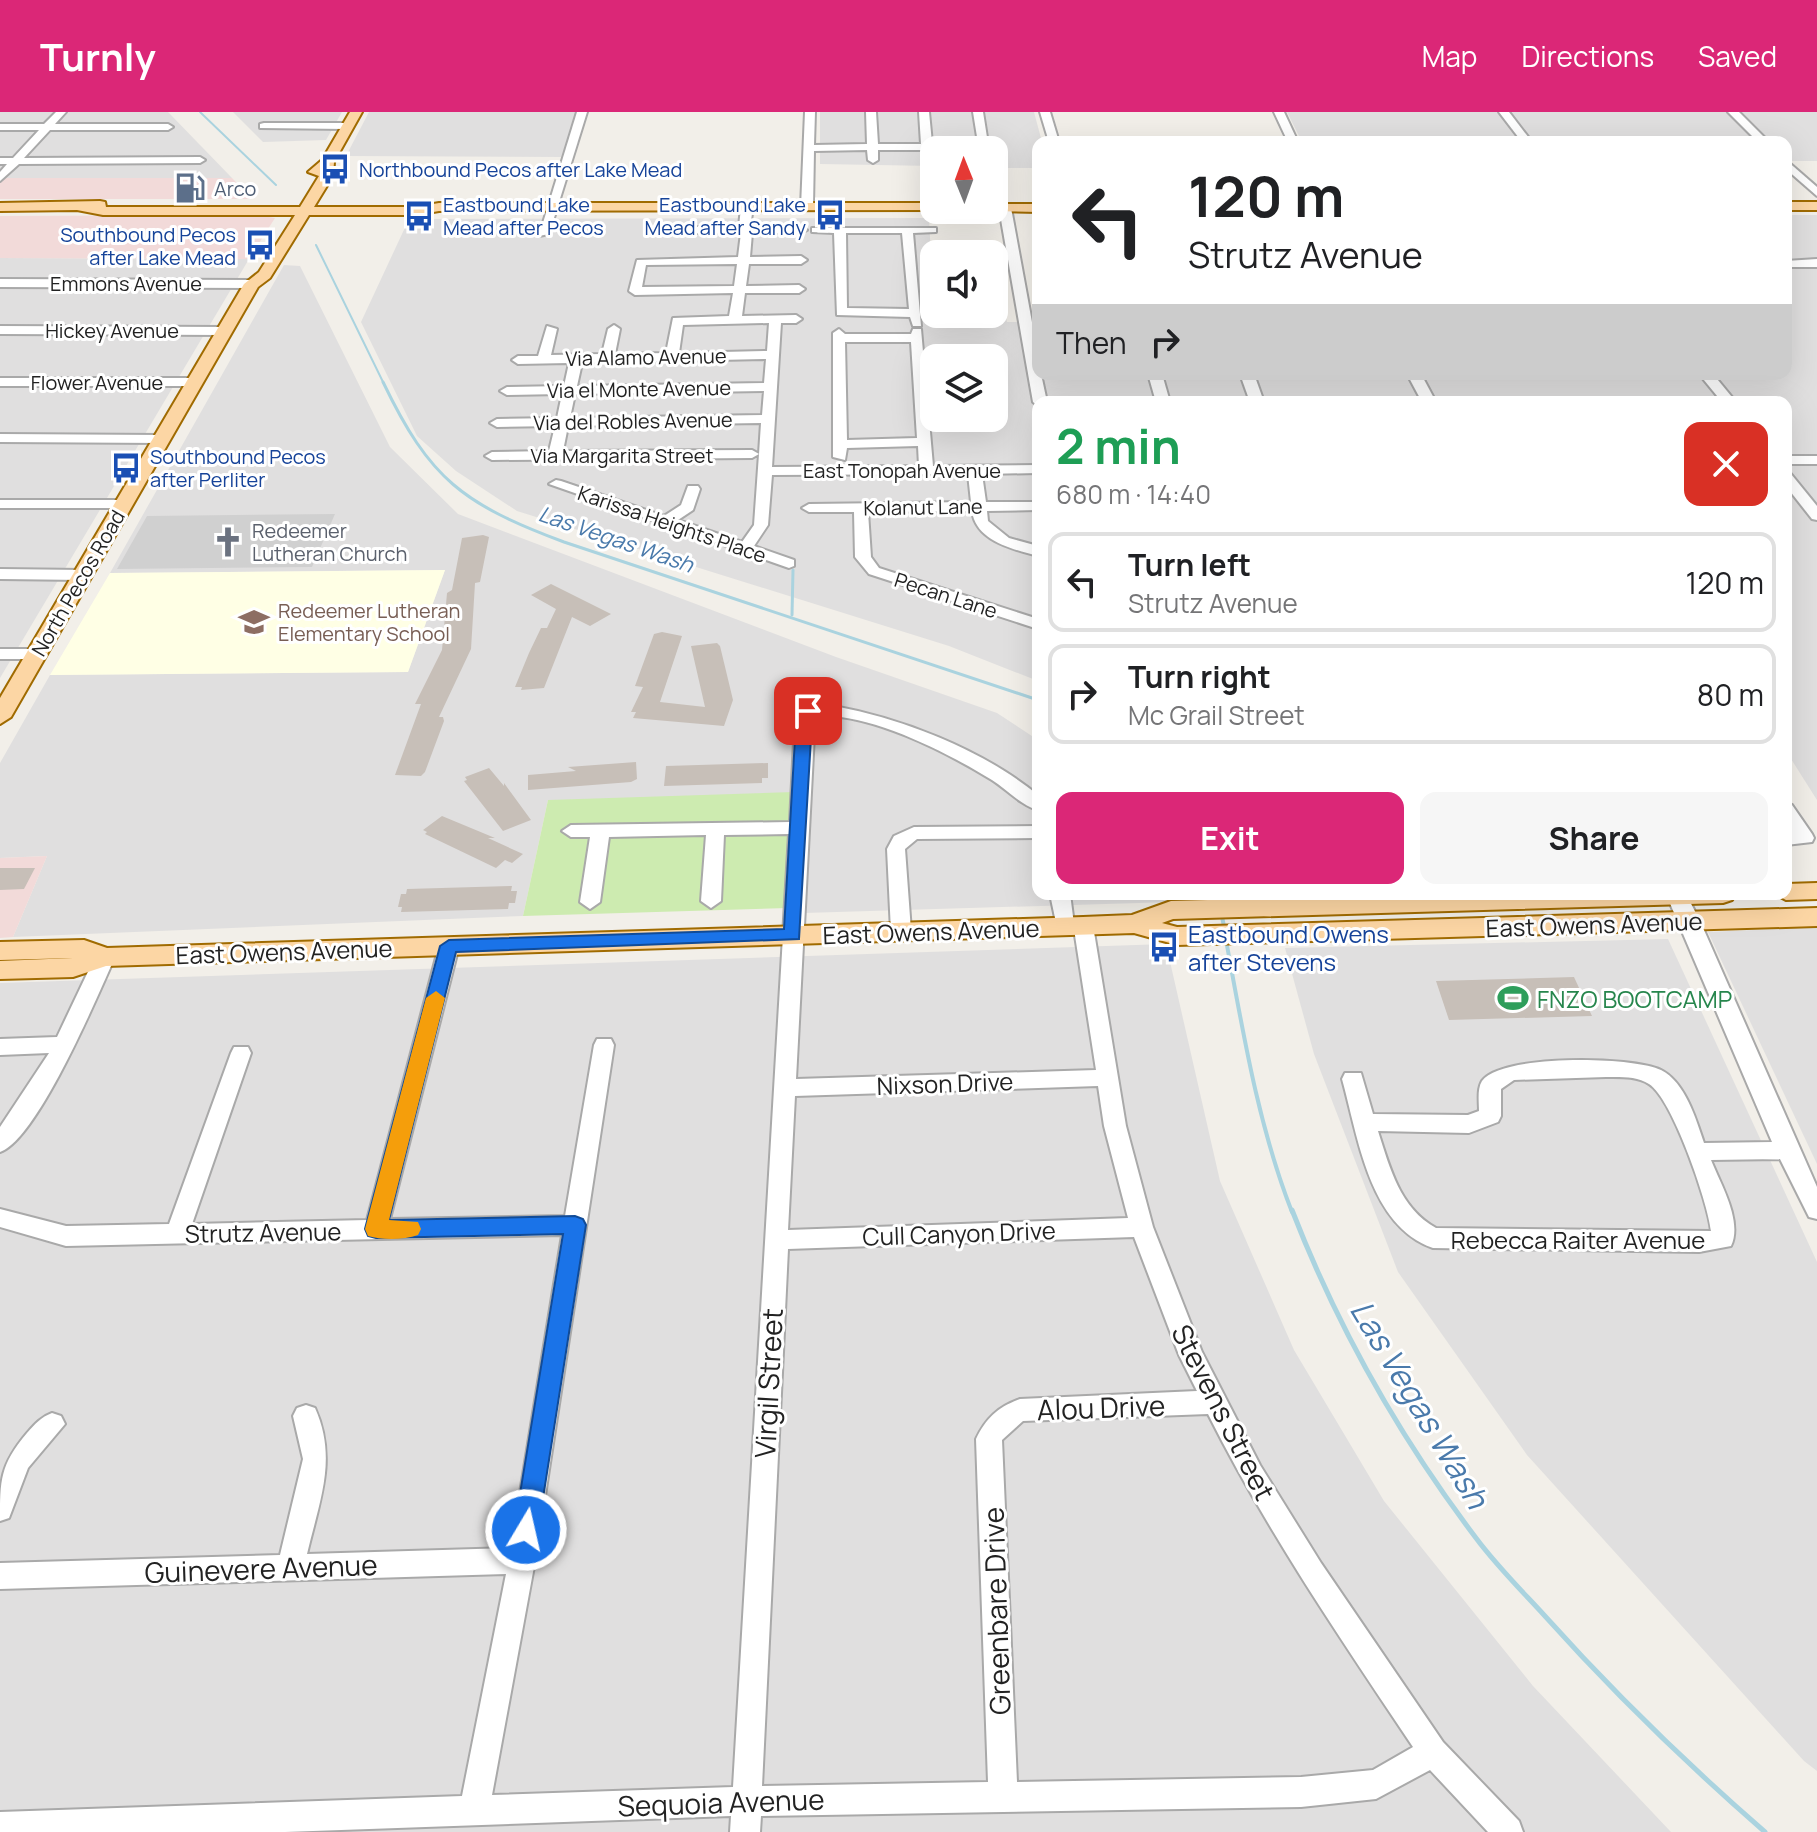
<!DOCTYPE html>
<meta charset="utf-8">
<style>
:root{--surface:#fff;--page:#f6f6f6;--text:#202124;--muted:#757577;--line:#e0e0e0;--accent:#db2777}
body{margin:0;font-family:Manrope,sans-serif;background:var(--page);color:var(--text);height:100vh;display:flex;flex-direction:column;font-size:30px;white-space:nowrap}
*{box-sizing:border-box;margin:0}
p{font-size:26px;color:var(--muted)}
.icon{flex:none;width:44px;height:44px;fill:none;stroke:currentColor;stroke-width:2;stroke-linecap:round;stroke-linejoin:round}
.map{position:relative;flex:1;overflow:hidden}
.drawer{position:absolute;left:1032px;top:284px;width:760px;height:504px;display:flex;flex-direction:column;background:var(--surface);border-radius:16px;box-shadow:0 8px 32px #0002}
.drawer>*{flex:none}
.guide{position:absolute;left:1032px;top:24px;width:760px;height:244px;border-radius:16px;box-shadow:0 8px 32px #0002;background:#fff;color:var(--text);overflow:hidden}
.needle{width:52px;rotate:359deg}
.tools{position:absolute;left:920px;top:24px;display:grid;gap:16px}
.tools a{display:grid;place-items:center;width:88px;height:88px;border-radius:16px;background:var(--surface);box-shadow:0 8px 32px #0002;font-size:40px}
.pin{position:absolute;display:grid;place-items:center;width:68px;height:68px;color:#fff;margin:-34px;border-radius:16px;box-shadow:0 4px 12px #0006}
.me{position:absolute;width:88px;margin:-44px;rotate:9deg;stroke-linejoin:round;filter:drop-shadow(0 0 6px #0008)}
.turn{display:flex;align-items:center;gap:28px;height:168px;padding:0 24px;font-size:36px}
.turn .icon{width:104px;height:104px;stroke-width:2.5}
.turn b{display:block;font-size:56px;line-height:68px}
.then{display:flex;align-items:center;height:76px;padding:0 24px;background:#0003;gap:16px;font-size:30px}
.round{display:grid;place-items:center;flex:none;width:84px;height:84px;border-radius:16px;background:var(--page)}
.overview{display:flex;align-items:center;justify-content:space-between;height:136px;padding:0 24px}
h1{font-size:48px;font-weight:700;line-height:60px;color:#1e9e55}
.primary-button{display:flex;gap:16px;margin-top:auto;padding:16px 24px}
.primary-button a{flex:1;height:92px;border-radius:16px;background:var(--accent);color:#fff;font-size:32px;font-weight:700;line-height:92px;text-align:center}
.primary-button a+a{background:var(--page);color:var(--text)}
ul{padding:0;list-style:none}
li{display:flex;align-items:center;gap:24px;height:100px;margin:0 16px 12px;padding:0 8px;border:4px solid var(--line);border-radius:16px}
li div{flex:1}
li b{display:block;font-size:30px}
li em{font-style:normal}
header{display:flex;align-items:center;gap:48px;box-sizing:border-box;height:112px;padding:0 40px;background:var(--accent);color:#fff}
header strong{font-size:38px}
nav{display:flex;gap:44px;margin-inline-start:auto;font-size:28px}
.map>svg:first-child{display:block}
</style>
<header>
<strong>Turnly</strong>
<nav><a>Map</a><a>Directions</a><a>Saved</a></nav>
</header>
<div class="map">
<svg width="1817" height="1720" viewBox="0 0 1817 1720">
<rect width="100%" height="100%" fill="#f2efe9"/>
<g fill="#e0dfdf" fill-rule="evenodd">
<path d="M0 0H168L232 66H0Z"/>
<path d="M233 0H342L326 28 263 30Z"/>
<path d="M369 0H578L561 45 346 44Z"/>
<path d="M820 0H1034L1042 30H1038V56H994V38H934V54L820 52Z"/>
<path d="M1287 0H1817V49H1786V30H1302Z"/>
<path d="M1786 103H1817V688L1786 639V290H1038V569L949 534 517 399 456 359 417 324 361 210 409 107 929 106 934 202H994V162H997L1007 210H1038V262H1786ZM934 246H994V306H934Z"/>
<path d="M0 146 249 147 0 566Z"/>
<path d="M284 153 300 154 390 335 458 402 836 545 997 601 1038 628V782H1169L1172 790 804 801 548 688 523 804 13 825 47 744 0 746V651L50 563 408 560 445 458 110 461Z"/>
<path d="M1817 815V1052L1708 820Z"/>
<path d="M1668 827 1817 1150V1659L1804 1649 1527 1343 1398 1160 1314 942 1285 836Z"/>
<path d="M1166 832 1220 1069 1294 1238 1384 1389 1533 1574 1671 1720H0V871Z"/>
</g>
<g fill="#f2dad9">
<path d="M0 66H232L252 87H0Z"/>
<path d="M257 103 275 106 249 147 0 146V104Z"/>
<path d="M47 744 13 825 0 826V746Z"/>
</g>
<path fill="#ffffe5" d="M445 458 408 560 50 563 110 461Z"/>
<path fill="#d0d0d0" d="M335 402 312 455 117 457 147 404Z"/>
<path fill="#cdebb0" d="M794 680 788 796 523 804 548 688Z"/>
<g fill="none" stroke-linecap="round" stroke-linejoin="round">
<g stroke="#aad3df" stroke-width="2">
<path d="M200 0 276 73"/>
<path d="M316 133 384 272"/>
</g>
<g stroke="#aad3df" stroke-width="3">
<path d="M383 270C430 368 463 392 564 430L1038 588"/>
<path d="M792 503 793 458"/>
</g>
<g stroke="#aad3df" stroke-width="4">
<path d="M1221 800 1225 819"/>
<path d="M1226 828C1243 920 1258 1013 1292 1100"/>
</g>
<path stroke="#aad3df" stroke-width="5" d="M1292 1098C1337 1214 1401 1327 1476 1426 1496 1453 1521 1478 1544 1503 1613 1580 1687 1652 1765 1720"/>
</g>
<g fill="#c7bfb8">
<path d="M483 423 489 425 480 470 475 471 471 537 439 605H443L444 609 425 660 421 664 395 663 421 592H415L442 538 447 481 452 478 462 426Z"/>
<path d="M551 472 611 502 590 514 572 505 544 576 521 578 522 575H515L529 541 541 516H547L556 497 531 483Z"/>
<path d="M662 520 682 524 660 590 705 595 691 534 717 531 720 534 733 588 724 614 633 606 636 600H631L643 575 635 574 654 522Z"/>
<path d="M636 650 637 667 631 670 528 678V663L576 659 568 655Z"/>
<path d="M768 651V666H762V671L664 674 666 654Z"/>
<path d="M489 656 504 674V671L531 708 503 719 464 669 467 668 465 665Z"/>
<path d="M442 704 495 726H488L523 742 512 751 505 748 496 756 425 722 427 720 423 718Z"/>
<path d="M0 756H35L24 777 0 778Z"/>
<path d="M512 774 511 779H517L515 791H509L508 797 401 800 402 795H398L401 782H406L407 777Z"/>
<path d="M1574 865 1592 904 1449 908 1436 869Z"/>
</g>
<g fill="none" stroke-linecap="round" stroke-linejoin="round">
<g stroke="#a9a9a9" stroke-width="4">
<g id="minor">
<path d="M56 0H66L55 12H168L173 15 168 18H50L24 46 200 45 205 48 200 51 19 52 0 69V60L7 52H0V46H13L39 18H0V12H44Z"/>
<path d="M577 0H587L549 122 539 124Z"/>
<path d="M805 0H815L814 33 867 32 866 0H876L878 32H921L919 0H929L932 31H978L973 0H983L989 38H932L933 49 928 52 923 49 922 38H878V48L873 51 868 48 867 38 814 39 813 95 807 98 801 95Z"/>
<path d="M1040 0H1050L1059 30H1049Z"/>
<path d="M1274 0H1284L1298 30H1288Z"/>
<path d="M1499 0H1509L1532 30H1522Z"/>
<path d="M1728 0H1739L1769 30H1758Z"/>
<path d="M264 11H347L352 14 347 17 260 16V12Z"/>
<path d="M1786 48 1817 75V84L1786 57Z"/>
<path d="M747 92 753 95 750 115H801L807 118 801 121H752L750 145 801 144 807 148 801 152H749L746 174 799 173 805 177 799 181H745L742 204 796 203 802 207 796 211H781L772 355 919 354 918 334 847 336 845 348 833 345V221L839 217 845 222H911L913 217H921L933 354 1038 353V361L982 362 986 390H1038V398L987 399 988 409 1009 426 1038 434V444C1012 437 976 429 972 399L868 400 871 445 879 456 1038 507V517L869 462 855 445 854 400H809L802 396 809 392 971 390 968 362 772 363 768 413 754 434 794 448V454L789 456 549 372 556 368 561 369 664 404 681 393 688 374H698L700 377 693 398 678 408 742 430 754 413 759 342 752 346 492 348 485 344 492 340 549 339 555 314 497 315 490 311 497 307 557 306 562 282 507 283 500 279 507 275 564 274 569 251 518 252 512 248 518 244H538L547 214 557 217 551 243 602 242 608 217 614 213 620 217 615 242 666 241 673 206 729 204 733 181 635 183 629 179 637 148 738 145 741 121H685L679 118 685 115H739L741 95ZM737 152 734 174 642 175 646 153ZM769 211 767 239 679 241 683 213ZM845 230H911L917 326 847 328ZM766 247 764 271 577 274 582 251ZM764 279 762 303 570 306 575 282ZM761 311 759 342 752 338 563 339 568 314Z"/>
<path d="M1005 93 1011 96 1038 243V262H1041L1047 290H1038V294L1033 290 999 96Z"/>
<path d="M812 116H936V120L913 121 921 214H913L910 205 837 203 834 121 812 120ZM846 121H902L909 197 847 196Z"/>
<path d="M1817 147V155H1786V149Z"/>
<path d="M0 167 252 168 258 172 252 176 0 175Z"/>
<path d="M0 214 225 215 231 219 225 223 0 222Z"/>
<path d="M1148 262H1162L1170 290H1156Z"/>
<path d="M1240 262H1254L1264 290H1250Z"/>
<path d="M1407 262H1421L1436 290H1422Z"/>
<path d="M1699 262H1713L1736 290H1722Z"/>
<path d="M0 266H195L202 270 195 274H0Z"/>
<path d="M0 322 162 323 169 327 162 331 0 330Z"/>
<rect x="1786" y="344" width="31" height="8"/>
<path d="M1786 361 1791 362 1817 394V408L1812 407 1786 374Z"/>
<path d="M0 388H124L131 392 124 396H0Z"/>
<path d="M0 457 83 458 91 463 83 468 0 467Z"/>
<path d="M0 537H36L44 542 36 547H0Z"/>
<path d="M829 593C901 606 980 636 1038 683V698C1022 694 1006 677 992 668 946 640 869 600 815 604L796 967 1096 958 1074 817 1065 822 1058 820 1050 782H1070L1074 812 1083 807 1093 814 1126 1014 1153 1115 1202 1240 1260 1353 1321 1451 1443 1630 1519 1709 1523 1720H1488L1430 1658 1376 1687 1301 1695 761 1704 760 1720H730L731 1704 285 1720H0V1700L462 1684 506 1462 0 1477V1451L280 1443 303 1347 293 1304 297 1296 306 1293 315 1296C338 1347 319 1390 307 1442L511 1436 562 1123 66 1134 0 1115V1097L66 1114 169 1112 231 941 234 935H248L251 941 192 1112 367 1108 439 834 449 827 459 834 390 1107 565 1104 594 933 597 927H611L614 933 535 1449 492 1683 733 1675 789 722 724 723 721 789 711 796 701 789 706 723 609 725 600 790 590 797 580 790 590 725H571L562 719 571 713 790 710 795 609 802 595ZM1098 974 1104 1014 1128 1106 788 1118 795 984ZM1134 1125 1179 1243 1197 1279 1020 1287C998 1295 986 1306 976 1327L988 1670 762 1674 788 1137ZM1208 1302C1267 1419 1340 1526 1413 1635L1373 1658 1301 1665 1017 1670 1002 1328 1023 1309Z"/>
<path d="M1786 691 1792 693 1812 722 1814 726 1812 730 1786 733V721H1792L1786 711Z"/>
<path d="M1038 714V726L917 727 905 737 911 819 908 824H894L891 819 887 737 894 724 914 715Z"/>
<path d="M1666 782H1686L1700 809 1817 1075V1107L1809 1105 1780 1047 1711 1048C1720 1071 1743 1109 1731 1134L1699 1140 1433 1136C1369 1114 1358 1024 1342 967L1345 961H1361L1373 1002 1468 1003 1479 999C1479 990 1477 977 1482 969 1501 942 1632 944 1661 958 1685 970 1696 1007 1704 1031L1772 1030ZM1606 965C1620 965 1637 964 1649 972 1672 986 1708 1090 1711 1119L1436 1116C1400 1096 1390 1057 1378 1019L1469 1021 1498 1010 1501 1004V977L1514 968Z"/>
<path d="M105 838 115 845C98 883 37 1028 0 1040V1015L49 941 0 943V927L57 925 95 845Z"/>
<path d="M52 1301 61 1304 65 1312 28 1356 9 1406 0 1409C0 1368 0 1353 27 1321 35 1312 41 1305 52 1301Z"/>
</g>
</g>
<g stroke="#a06b00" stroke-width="4">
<g id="major">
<path d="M350 0H362L334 50 333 64 314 95H416L439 91H934V98H939L439 99 416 103H309L270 166 258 175 11 605 0 612V586L244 172 259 160 295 103H103L77 98 0 99V91L100 89 105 90 106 95H300L319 64 308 60 322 48Z"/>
<rect x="1786" y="90" width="31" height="8"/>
<path d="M994 92H1038V100L989 99 994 98Z"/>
<path d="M1817 771V787L1786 788 1775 782H1786V772Z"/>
<path d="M1426 782H1735L1732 788 1723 791 1173 807 1162 811 1177 815 1817 796V814L1177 833 1134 821 106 854 73 865 0 867V849L73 846 0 848V830L84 828 107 836 1083 805 1132 803 1171 789Z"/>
</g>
</g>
<use href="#minor" fill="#fff" fill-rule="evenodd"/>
<use href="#major" fill="#fcd6a4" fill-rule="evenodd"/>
</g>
<path fill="#1a73e8" stroke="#114b97" stroke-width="2" d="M808 594 815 599 812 609 799 827 456 840 389 1108 575 1104 583 1107 586 1113 538 1418 535 1427 526 1430 518 1427 514 1418 563 1122 376 1126 368 1124 365 1117 440 834 449 828 784 817 796 609 802 596Z"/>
<path fill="#f59e0b" d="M436 879 445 886 389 1108 418 1110 421 1117 418 1123C404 1128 382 1128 368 1124L365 1117 426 886Z"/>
<defs>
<g id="bus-bare" transform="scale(2.4)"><path d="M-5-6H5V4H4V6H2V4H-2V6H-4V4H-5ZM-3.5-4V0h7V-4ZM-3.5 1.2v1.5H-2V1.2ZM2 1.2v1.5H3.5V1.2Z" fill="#1a4fb4" stroke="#fff" stroke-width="2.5" paint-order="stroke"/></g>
<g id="fuel-bare" transform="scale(2.4)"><path d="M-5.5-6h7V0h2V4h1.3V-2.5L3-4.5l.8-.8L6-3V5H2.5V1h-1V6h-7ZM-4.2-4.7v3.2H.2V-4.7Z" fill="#5c6f8a" stroke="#fff" stroke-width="2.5" paint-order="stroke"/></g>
<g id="church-bare" transform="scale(2.4)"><path d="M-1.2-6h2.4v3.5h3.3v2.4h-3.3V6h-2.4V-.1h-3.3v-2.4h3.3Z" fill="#6b7280" stroke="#fff" stroke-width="2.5" paint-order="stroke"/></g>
<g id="school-bare" transform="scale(2.4)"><path d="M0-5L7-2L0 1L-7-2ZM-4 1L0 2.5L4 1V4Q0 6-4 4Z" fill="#8d6e63" stroke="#fff" stroke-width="2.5" paint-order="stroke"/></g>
<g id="stadium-bare" transform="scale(2.4)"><path d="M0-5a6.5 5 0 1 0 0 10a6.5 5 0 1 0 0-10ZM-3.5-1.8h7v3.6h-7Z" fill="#2e9e5b" stroke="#fff" stroke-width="2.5" paint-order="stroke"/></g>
</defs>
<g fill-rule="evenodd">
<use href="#bus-bare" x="335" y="57"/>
<use href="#fuel-bare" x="190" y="76"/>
<use href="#bus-bare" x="830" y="103"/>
<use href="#bus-bare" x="419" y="104"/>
<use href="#bus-bare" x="260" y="133"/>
<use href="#bus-bare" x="126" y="356"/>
<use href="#church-bare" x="228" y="430"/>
<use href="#school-bare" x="254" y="510"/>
<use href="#bus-bare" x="1164" y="835"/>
<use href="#stadium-bare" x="1513" y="886"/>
</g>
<g text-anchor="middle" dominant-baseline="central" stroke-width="6" stroke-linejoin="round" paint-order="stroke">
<g font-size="20" fill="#164399" stroke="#fff" text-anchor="start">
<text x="359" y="57">Northbound Pecos after Lake Mead</text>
<text x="443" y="92">Eastbound Lake<tspan x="443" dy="23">Mead after Pecos</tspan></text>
<text x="806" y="92" text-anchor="end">Eastbound Lake<tspan x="806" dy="23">Mead after Sandy</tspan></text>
<text x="236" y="122" text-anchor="end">Southbound Pecos<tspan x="236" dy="23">after Lake Mead</tspan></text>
<text x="150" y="344">Southbound Pecos<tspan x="150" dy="23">after Perliter</tspan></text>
</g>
<g font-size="20" fill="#4e5e75" stroke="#fff" text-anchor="start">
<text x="214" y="76">Arco</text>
</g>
<g font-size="20" fill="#222" stroke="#fff">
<text x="126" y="171">Emmons Avenue</text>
<text x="112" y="218">Hickey Avenue</text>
<text transform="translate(646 245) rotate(-1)">Via Alamo Avenue</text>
<text x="97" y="270">Flower Avenue</text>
<text transform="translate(639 277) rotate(-1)">Via el Monte Avenue</text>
<text transform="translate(633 309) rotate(-1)">Via del Robles Avenue</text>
<text x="622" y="343">Via Margarita Street</text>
<text x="902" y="358">East Tonopah Avenue</text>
<text transform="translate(923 395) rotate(-1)">Kolanut Lane</text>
<text transform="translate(672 412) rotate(19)">Karissa Heights Place</text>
<text transform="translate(78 471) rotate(-60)">North Pecos Road</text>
<text transform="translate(946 483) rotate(18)">Pecan Lane</text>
</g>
<g font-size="20" fill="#5b616d" stroke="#fff" text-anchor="start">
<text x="252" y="418">Redeemer<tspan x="252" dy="23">Lutheran Church</tspan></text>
</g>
<g font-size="20" fill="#785e54" stroke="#fff" text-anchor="start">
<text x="278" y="498">Redeemer Lutheran<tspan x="278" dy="23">Elementary School</tspan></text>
</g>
<g font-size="22" font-style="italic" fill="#4a7aab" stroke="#fff">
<text transform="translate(616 427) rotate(19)">Las Vegas Wash</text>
</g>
<g font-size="24" fill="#222" stroke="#fff">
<text transform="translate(1594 812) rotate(-2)">East Owens Avenue</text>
<text transform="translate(931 819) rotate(-2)">East Owens Avenue</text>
<text transform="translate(284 839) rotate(-2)">East Owens Avenue</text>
<text transform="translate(945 971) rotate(-2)">Nixson Drive</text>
<text transform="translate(263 1120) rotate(-1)">Strutz Avenue</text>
<text transform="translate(959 1121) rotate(-2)">Cull Canyon Drive</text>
<text x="1578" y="1127">Rebecca Raiter Avenue</text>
</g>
<g font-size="24" fill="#164399" stroke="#fff" text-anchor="start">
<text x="1188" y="821">Eastbound Owens<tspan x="1188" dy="28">after Stevens</tspan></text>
</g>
<g font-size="24" fill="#27864d" stroke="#fff" text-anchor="start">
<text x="1537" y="886">FNZO BOOTCAMP</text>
</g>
<g font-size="28" fill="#222" stroke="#fff">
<text transform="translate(768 1271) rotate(-87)">Virgil Street</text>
<text transform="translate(1101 1295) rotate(-2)">Alou Drive</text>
<text transform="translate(1224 1300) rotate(63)">Stevens Street</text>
<text transform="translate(261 1456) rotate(-2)">Guinevere Avenue</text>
<text transform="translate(996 1499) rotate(-92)">Greenbare Drive</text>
<text transform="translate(721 1690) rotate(-2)">Sequoia Avenue</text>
</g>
<g font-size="32" font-style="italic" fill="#4a7aab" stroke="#fff">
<text transform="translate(1420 1292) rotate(59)">Las Vegas Wash</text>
</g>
</g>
</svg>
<div class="tools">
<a><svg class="needle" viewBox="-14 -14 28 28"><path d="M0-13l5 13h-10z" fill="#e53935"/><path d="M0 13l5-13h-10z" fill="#757577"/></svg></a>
<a><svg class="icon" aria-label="sound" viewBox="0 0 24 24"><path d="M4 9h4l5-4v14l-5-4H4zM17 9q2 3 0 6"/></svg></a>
<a><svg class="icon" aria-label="layers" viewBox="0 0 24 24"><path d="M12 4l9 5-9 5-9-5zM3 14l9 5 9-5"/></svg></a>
</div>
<div class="pin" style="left:808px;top:599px;background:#d93025"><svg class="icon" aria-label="arrive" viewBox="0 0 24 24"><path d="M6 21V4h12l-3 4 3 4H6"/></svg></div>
<svg class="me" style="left:526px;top:1418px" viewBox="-20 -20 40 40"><circle r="17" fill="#1a73e8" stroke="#fff" stroke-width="3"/><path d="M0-11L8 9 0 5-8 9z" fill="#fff"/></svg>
<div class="guide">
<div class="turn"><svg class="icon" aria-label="left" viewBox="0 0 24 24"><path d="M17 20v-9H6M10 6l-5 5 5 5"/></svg><div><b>120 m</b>Strutz Avenue</div></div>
<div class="then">Then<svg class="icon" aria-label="right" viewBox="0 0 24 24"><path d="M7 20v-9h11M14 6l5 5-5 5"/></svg></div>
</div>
<section class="drawer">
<div class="overview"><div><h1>2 min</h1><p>680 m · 14:40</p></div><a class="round" style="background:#d93025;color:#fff"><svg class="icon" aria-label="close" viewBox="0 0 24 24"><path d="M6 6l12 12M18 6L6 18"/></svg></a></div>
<ul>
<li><svg class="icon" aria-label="left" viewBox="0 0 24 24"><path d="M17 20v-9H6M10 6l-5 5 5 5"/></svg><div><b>Turn left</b><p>Strutz Avenue</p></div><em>120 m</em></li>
<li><svg class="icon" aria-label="right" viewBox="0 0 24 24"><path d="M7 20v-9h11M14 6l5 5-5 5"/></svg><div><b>Turn right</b><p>Mc Grail Street</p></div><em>80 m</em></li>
</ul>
<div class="primary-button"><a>Exit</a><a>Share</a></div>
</section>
</div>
